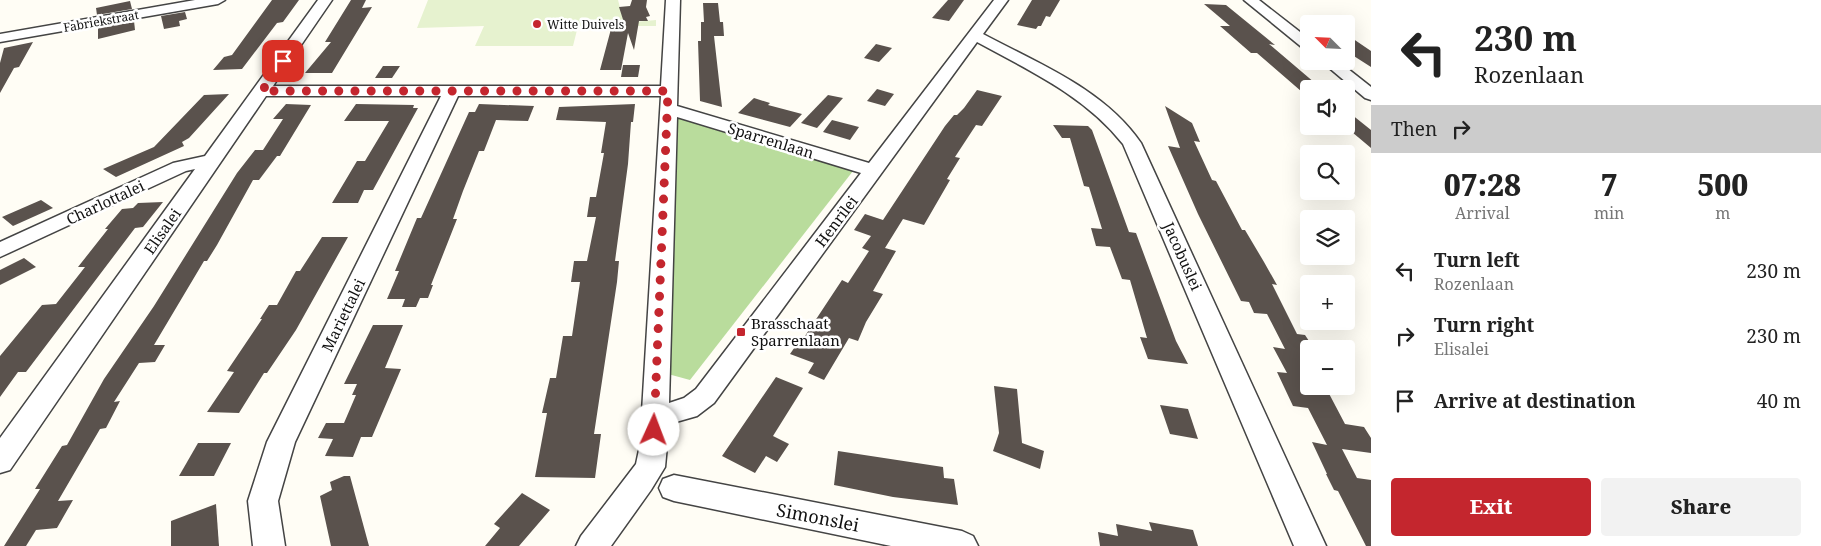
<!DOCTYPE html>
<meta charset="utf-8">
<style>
:root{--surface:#fff;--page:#f2f2f2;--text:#222;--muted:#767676;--accent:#c4262e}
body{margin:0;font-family:"Noto Serif",serif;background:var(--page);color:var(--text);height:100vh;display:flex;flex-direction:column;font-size:19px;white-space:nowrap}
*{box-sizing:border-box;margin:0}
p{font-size:16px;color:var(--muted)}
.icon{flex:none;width:28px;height:28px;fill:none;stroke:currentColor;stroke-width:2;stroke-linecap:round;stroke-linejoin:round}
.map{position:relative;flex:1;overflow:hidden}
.side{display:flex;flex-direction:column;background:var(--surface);width:450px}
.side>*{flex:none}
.guide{background:#fff;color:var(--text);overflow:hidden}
.needle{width:32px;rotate:294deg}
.buttons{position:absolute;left:1300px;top:15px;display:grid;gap:10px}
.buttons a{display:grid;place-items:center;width:55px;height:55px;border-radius:5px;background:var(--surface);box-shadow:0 5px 20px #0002;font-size:25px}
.pin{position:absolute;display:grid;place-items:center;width:42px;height:42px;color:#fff;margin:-21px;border-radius:10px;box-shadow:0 2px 8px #0006}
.me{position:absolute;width:55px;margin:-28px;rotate:2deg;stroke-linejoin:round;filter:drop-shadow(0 0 4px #0008)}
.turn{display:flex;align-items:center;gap:18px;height:105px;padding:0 20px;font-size:22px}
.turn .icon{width:65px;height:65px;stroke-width:2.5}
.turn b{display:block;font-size:35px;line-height:42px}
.then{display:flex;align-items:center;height:48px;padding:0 20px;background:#0003;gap:10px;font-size:19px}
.eta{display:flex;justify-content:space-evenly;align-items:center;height:85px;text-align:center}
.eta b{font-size:30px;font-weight:800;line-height:35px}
.action{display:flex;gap:10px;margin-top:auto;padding:10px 20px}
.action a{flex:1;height:58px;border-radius:5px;background:var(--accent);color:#fff;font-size:20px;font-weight:800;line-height:58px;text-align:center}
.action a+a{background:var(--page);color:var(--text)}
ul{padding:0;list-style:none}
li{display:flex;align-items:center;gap:15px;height:65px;padding:0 20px}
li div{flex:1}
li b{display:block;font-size:19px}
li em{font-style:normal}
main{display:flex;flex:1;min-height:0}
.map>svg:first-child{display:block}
</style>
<main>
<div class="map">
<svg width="1371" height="546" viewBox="0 0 1371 546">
<rect width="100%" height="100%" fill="#fffdf5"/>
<path fill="#b9dc9c" d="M677 119H686L853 171 690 380 668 374 674 123Z"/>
<path fill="#e6f2cf" d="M428 0H618L624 23 656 20V26H578L573 46H475L484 26 417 28Z"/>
<g fill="#5a524d">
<path d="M272 0H299L283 22 277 23 242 69 213 70 224 57 232 55Z"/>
<path d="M351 0H366L362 8 372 7 332 73H305L331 42H325Z"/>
<path d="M632 0H647L646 7 650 16 646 17 648 21H639L634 50 628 33 621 70H600L611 29H626L619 7 630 6Z"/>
<path d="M948 0H964L949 21 932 18Z"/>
<path d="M1032 0H1060L1050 17 1046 16 1041 26H1038L1036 29 1017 25Z"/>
<path d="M130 1 132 9 97 15 96 8Z"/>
<path d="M703 3H718L720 22H723L724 36H714L722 107 700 101 698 41H701V22H704Z"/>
<path d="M1204 4 1226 5 1275 45 1269 44 1322 89H1309V98L1257 53H1251L1220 26H1230Z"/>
<path d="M185 12 187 19 179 21 180 26 164 29 161 16Z"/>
<path d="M134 21 135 30 98 39V27Z"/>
<path d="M1346 34 1371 51V67L1346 51Z"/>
<path d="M33 42 19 67 14 68 0 93V63L4 48Z"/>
<path d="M876 44 892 48 879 62 864 58Z"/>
<path d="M623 65H640L638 77H621Z"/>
<path d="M383 66H400L392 78H375Z"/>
<path d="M877 89 894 94 885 106 867 101Z"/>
<path d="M977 90 1002 96 982 126 976 125 955 157 960 158 947 179 950 180 924 225 903 219 885 248 896 251 873 291 883 294 866 322 858 341 849 338 824 380 808 373 814 363 790 354 799 341 801 342 842 280 848 283 869 251 862 248 871 236 854 230 865 214 883 220 945 126 954 115H957L964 108Z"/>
<path d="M229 94 189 138 182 142 184 146 116 177 103 169 154 147 204 95Z"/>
<path d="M828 95 843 98 817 128 801 123Z"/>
<path d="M754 98 770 103 768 105 802 114 790 127 738 113Z"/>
<path d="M286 104 311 105 280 156H277L259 180H253L217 245 207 261H204L154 345H165L155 362 139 363 114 402 120 401 106 428 100 429 58 501 73 500 57 528 36 530 26 546H4L40 489H35L62 446 67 445 104 379 154 306 237 173 255 150H263L283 119H273Z"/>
<path d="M356 104 414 105 413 108H418L373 190H364L358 203H332L357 161H365L389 121H344Z"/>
<path d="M479 104 534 106 528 121 496 120 484 151H479L463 191 453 219H457L431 285H433L428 298H420L416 307H402L405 299H387L399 271H395L417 218H421L469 112H475Z"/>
<path d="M635 104 633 122H631L628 164 615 261H619L617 282 594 434H601L595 478 535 477 547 413H542L550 378H556L563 336H572L580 282H571L574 261H587L596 217H587L590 197H596L604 153H601L606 122 556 120 559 107Z"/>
<path d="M1165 106 1192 123 1200 142 1194 141 1212 180 1216 181 1242 230H1245L1264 262 1277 285 1272 284 1297 334 1305 335 1309 341V386H1325L1345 424 1364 427 1371 438V453L1342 449 1357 478 1371 480V546H1366L1338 491 1334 490 1326 474H1327L1312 442 1327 445 1308 408 1293 406 1277 372 1287 373 1273 347 1285 349 1267 314 1254 313 1249 302 1241 301 1198 214 1168 146 1180 148Z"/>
<path d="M1346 110 1371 130V148L1346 127Z"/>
<path d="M832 120 859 127 850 140 823 132Z"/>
<path d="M1053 125 1088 126 1092 130 1129 232 1136 233 1176 341 1188 364 1148 359 1140 337 1147 338 1130 280 1122 279 1110 247 1096 246 1091 228 1102 229 1089 187 1084 186 1070 138H1062Z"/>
<path d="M41 200 53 208 13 226 2 217Z"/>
<path d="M163 202 143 227 135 228 26 372H18L0 397V356L42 305 56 304 85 267H78L108 229H105L122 209 133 208 138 203Z"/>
<path d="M322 237H348L296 330 267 373H264L239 413 207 412 234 372 227 371 262 319H260L269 305H277L296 271H300Z"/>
<path d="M24 258 36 267 0 285V270Z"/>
<path d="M373 325H403L385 368 401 369 372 437H361L353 457 325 456 333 439 318 438 326 423H344L356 395H352L357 384H344Z"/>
<path d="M776 377 803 388 773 436 789 444 777 462 766 456 755 473 722 456Z"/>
<path d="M994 386 1017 389 1022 443 1044 451 1040 469 993 451 999 433Z"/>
<path d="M1160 405 1188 409 1198 439 1170 434Z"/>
<path d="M198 443H231L214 476H179Z"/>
<path d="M838 451 943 467 944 478 954 479 958 505 893 497 834 485Z"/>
<path d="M344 476H350L369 546H331L320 496 332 490 330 482Z"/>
<path d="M522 493 550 510 519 546H485L500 528 494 524Z"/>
<path d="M216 504 219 546H171V521Z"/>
<path d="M1149 522 1193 530 1198 546H1100L1098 532 1118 536 1116 524 1152 531Z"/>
</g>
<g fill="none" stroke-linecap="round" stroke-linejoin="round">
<g stroke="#444" stroke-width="3">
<g id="minor">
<path d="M195 0H225L218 4 0 42V34Z"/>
<path d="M318 0H332L273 86H661L666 0H680L677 106 869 163 994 0H1008L983 34C1039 64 1104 89 1141 143L1326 546H1294L1123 144C1085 96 1030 71 977 42L714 403 697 416 669 424 665 467 651 490 611 546H576L581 536 636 464 640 445 661 96H458L295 442 278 501 285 546H253L248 501 267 442 441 96H266L10 470 0 473V438L195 169 186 171 0 257V242L173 163 205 156ZM677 117 861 173 696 389 684 398 669 403Z"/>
<path d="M1244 0H1259L1309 39V50L1304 49Z"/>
<path d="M1321 61H1338L1371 87V100L1365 98Z"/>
<path d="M674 475 962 531 973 536 978 546H891L674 501 663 497 659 488 663 479Z"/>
</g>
</g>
<use href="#minor" fill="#fff" fill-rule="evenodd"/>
</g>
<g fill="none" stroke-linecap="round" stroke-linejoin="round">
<path stroke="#c4262e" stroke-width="9" stroke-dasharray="0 16.2" d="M283 61 262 91H668L654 430"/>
</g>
<g fill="#c4262e" stroke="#fff" stroke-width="2">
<circle cx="537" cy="24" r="5"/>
<rect x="736" y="327" width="10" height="10" rx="2.5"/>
</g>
<g text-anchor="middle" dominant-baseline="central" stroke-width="5" stroke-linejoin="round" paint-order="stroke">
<g font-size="12" fill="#111" stroke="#fff">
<text transform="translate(101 21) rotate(-10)">Fabriekstraat</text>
</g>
<g font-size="12" fill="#111" stroke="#fff" text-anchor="start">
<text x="547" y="24">Witte Duivels</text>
</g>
<g font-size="15" fill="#111" stroke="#fff">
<text transform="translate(771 140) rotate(17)">Sparrenlaan</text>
<text transform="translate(105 202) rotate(-25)">Charlottalei</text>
<text transform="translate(836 221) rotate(-53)">Henrilei</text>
<text transform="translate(162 231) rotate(-55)">Elisalei</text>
<text transform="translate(1183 256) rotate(66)">Jacobuslei</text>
<text transform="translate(343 315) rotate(-64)">Mariettalei</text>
</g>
<g font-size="15" fill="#111" stroke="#fff" text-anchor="start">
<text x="751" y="323">Brasschaat<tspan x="751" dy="17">Sparrenlaan</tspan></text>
</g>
<g font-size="18" fill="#111" stroke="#fff">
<text transform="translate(818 517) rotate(11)">Simonslei</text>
</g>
</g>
</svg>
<div class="buttons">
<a><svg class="needle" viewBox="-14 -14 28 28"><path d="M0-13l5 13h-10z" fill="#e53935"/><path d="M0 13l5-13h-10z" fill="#767676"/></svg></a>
<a><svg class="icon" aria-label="sound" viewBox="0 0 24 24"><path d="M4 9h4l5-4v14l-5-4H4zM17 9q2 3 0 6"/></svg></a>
<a><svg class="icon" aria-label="search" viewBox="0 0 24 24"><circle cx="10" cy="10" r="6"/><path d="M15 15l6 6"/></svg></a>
<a><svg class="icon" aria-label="layers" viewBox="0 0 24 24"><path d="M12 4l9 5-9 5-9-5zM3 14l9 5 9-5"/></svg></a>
<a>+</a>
<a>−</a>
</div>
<div class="pin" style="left:283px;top:61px;background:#d93025"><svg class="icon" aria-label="arrive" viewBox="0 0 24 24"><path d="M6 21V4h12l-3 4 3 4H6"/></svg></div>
<svg class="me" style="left:654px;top:430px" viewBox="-20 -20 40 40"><circle r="19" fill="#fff"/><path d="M0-13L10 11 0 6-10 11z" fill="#c4262e"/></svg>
</div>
<section class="side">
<div class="guide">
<div class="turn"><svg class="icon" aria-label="left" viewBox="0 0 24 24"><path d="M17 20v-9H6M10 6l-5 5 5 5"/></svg><div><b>230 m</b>Rozenlaan</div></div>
<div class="then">Then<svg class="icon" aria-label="right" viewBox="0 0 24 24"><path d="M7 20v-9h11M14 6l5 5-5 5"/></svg></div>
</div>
<div class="eta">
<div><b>07:28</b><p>Arrival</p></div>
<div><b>7</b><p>min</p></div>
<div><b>500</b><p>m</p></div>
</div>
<ul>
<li><svg class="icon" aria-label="left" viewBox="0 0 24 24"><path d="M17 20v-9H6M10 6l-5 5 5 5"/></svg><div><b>Turn left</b><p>Rozenlaan</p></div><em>230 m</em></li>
<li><svg class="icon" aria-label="right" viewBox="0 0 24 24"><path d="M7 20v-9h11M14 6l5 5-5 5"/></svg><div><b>Turn right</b><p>Elisalei</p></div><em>230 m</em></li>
<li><svg class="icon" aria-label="arrive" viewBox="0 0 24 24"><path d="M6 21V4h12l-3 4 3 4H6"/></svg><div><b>Arrive at destination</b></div><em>40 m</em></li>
</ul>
<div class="action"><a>Exit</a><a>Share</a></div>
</section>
</main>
